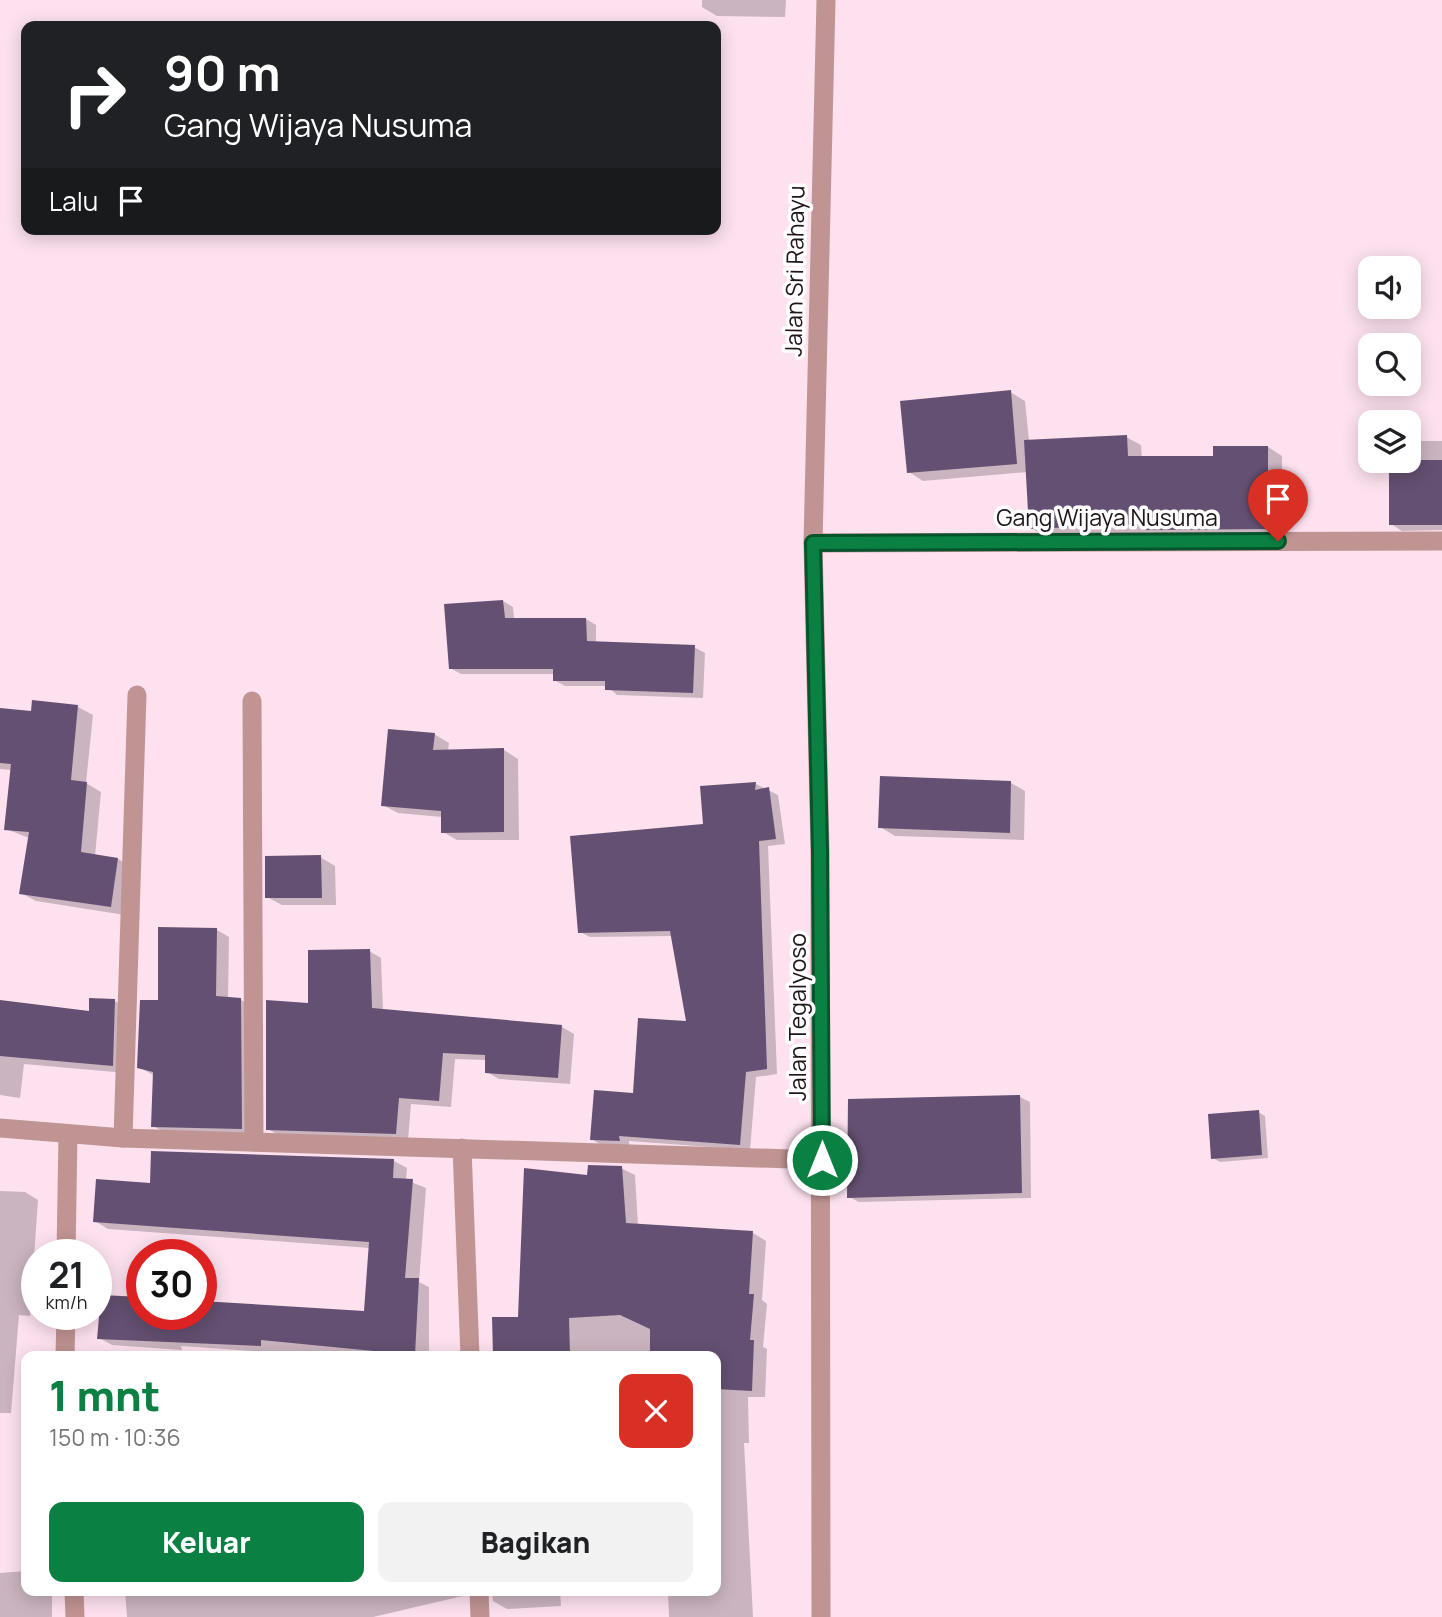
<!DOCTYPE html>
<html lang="id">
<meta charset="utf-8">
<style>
:root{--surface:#fff;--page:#f2f2f2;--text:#202124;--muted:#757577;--accent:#0b8043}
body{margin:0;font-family:Manrope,sans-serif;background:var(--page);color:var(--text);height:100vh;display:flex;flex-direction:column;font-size:26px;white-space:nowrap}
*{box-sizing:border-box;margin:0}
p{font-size:23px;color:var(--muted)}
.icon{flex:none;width:38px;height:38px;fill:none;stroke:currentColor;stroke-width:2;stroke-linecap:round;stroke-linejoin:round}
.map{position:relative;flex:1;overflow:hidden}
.details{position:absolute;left:21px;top:1351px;width:700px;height:245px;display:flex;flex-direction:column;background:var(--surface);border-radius:14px;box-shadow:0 4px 18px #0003}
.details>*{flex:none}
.hud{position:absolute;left:21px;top:21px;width:700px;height:214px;border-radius:14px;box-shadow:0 4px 18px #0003;background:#202124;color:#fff;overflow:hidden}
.tools{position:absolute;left:1358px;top:256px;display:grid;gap:14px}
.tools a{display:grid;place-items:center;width:63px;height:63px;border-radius:14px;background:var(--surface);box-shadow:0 4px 18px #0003;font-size:35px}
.speed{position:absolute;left:21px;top:1239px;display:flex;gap:14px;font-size:35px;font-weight:700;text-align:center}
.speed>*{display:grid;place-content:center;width:91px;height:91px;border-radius:50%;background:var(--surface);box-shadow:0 4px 18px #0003;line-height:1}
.speed small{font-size:18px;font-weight:400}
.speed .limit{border:10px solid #d22;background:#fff;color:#111}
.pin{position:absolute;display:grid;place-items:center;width:60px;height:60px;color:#fff;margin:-72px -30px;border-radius:50% 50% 50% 0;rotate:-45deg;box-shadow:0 0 7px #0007}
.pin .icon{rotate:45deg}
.me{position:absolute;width:77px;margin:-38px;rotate:0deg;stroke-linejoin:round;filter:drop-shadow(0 0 5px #0008)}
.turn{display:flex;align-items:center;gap:24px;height:147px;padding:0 28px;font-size:32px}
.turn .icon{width:91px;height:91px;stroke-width:2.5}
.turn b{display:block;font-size:49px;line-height:60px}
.then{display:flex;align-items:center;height:66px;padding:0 28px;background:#0003;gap:14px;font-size:26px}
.round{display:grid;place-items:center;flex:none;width:74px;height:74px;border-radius:14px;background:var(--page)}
.overview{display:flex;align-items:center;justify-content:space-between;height:119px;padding:0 28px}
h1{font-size:42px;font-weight:800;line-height:52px;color:var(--accent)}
.button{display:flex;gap:14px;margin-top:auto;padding:14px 28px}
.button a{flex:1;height:80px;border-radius:14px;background:var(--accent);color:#fff;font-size:28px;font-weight:800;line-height:80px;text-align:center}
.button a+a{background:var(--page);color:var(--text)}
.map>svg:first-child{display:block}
</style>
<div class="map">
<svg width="1442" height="1617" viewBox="0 0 1442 1617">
<rect width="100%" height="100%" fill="#fde1ef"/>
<g fill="#0003">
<path d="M702 0H786L785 17 717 16 702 7Z"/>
<path d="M1010 392 1025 401 1029 441 1126 437 1141 445 1142 458H1215L1268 447 1282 456V537H1162L1153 532 1046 537 1031 528 1028 472 923 481 909 472Z"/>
<path d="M1409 441H1442V530L1402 531 1391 524 1409 460Z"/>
<path d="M503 601 513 607 514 619H586L596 625V643L694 647 705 653 703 698 617 695 607 686H565L554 680V674H461L450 668Z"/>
<path d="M34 702 78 707 93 715 86 783 101 792 95 856 118 859 133 868 125 915 36 901 21 893 29 838 6 829 12 770 0 769V710L33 713Z"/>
<path d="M434 734 449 743 448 751 504 750 518 759 519 840H457L443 832 442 817 398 813 383 805Z"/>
<path d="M1011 783 1025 791 1024 840 895 836 880 827Z"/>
<path d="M756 784 778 795 785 844 768 846 777 1074 756 1077 750 1150 629 1141V1146L601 1145 592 1139 635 1095 689 1023 672 936 590 937 580 932Z"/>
<path d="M320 857 335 866 336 905H282L267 897Z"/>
<path d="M217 930 229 937 228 999 241 1000 253 1007 254 1136 166 1133 153 1126 155 1076 139 1067 159 1002Z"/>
<path d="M369 951 381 958 383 1011 562 1027 574 1034 570 1084 499 1079 487 1072V1060L455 1059 451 1107 411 1104 408 1140 280 1136 268 1129 310 1004Z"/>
<path d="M115 1001 128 1009 126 1073 24 1064 20 1098 0 1095V1002L90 1012Z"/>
<path d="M1020 1097 1030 1102 1031 1198 859 1202 849 1197Z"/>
<path d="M1258 1112 1265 1116 1268 1158 1220 1162 1213 1158Z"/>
<path d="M394 1161 407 1168 406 1180 426 1188 419 1282 429 1287V1356H322L181 1346 182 1350 112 1345 99 1338 142 1314 366 1313 370 1248 108 1229 95 1221 152 1185Z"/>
<path d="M621 1168 635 1175 638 1226 753 1233 766 1241 762 1300 767 1304 763 1347 767 1349 765 1397H748L749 1443H744L753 1617H669L668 1591H716V1356H495L494 1319H520L589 1177Z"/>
<path d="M0 1191 25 1192 38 1200 30 1316 19 1315 11 1413H0Z"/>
<path d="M26 1571V1591H52V1617H0V1573Z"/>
<path d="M125 1591H484L373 1617H127Z"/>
<path d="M492 1591H560L561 1606 507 1609 493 1601Z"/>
</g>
<g fill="#645072">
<path d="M1011 390 1017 464 907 473 900 401Z"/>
<path d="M1127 435 1128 456H1213V446H1268V529L1146 530V524L1029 529 1024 440Z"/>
<rect x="1389" y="460" width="53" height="65"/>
<path d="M503 600 505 618H586L587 641 695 645 693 693 605 690V681H553V669H449L444 604Z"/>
<path d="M32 700 78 705 71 780 87 782 81 852 118 858 111 907 19 894 29 832 4 830 11 764 0 763V708L31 711Z"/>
<path d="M388 729 435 733 433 750 504 748V832L441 833V811L381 806Z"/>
<path d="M880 776 1011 781 1010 833 878 828Z"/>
<path d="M756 782 755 790 769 787 776 839 759 841 767 1069 746 1072 740 1145 619 1136 620 1141 590 1140 594 1090 633 1093 638 1018 686 1021 670 931 578 933 570 836 703 824 700 786Z"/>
<path d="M321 855 322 898H265V856Z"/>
<path d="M158 927 217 928 216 996 241 998 242 1129 151 1127 153 1072 137 1068 140 1000H158Z"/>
<path d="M370 949 372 1008 562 1025 558 1078 485 1073V1055L443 1053 439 1101 399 1098 396 1134 266 1130V1000L308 1003V950Z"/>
<path d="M89 998 115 999 113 1066 0 1056V1000L89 1011Z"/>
<path d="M1020 1095 1022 1193 847 1198 848 1099Z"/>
<path d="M1259 1110 1262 1155 1211 1159 1208 1114Z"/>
<path d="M151 1151 394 1159 393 1178 413 1179 405 1278H419L415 1355 261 1340V1346L97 1339 101 1295 142 1297V1314H201V1301L364 1311 369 1242 93 1222 96 1179 150 1183Z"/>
<path d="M588 1165 622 1166 626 1223 753 1231 749 1294H754L750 1340H754L752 1391 716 1389V1356H650V1329L620 1315 569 1318 570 1354 493 1356 492 1317H518L524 1168 587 1175Z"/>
</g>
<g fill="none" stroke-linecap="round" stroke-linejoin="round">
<path stroke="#c09493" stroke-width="19" d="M0 1128 123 1138 822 1160"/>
<g stroke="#c09493" stroke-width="19">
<path d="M813 543 1442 541"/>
<path d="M252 701 254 1142"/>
<path d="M123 1138 137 695"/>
<path d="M462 1148 470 1356"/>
<path d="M66 1255 68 1134"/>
<path d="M65 1356 66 1314"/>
<path d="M74 1591 75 1617"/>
<path d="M479 1591 480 1617"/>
<path d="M821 1617 820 851 813 543 826 0"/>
</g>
</g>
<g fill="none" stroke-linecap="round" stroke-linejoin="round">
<g stroke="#07532c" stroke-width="18">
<path id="route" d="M822 1160 820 851 813 543 1278 541"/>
</g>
<use href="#route" stroke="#0b8043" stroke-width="12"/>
</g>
<g text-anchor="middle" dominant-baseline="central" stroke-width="7" stroke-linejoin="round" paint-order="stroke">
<g font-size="23" fill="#1f141a" stroke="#fff">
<text transform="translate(794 271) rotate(-89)">Jalan Sri Rahayu</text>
<text x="1107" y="517">Gang Wijaya Nusuma</text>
<text transform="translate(797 1017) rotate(-90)">Jalan Tegalyoso</text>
</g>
</g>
</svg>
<div class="tools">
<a><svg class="icon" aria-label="sound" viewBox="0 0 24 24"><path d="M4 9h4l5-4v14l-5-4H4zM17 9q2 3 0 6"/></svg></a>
<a><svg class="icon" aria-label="search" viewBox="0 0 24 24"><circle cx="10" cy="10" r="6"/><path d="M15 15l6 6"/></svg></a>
<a><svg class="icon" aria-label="layers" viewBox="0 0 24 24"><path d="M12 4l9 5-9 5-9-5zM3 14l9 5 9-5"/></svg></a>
</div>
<div class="speed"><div>21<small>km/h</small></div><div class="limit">30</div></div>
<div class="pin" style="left:1278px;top:541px;background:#d93025"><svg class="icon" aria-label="arrive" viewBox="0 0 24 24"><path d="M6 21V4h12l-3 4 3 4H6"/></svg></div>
<svg class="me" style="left:822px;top:1160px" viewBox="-20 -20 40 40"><circle r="17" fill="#0b8043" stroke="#fff" stroke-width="3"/><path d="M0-11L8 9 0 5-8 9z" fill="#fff"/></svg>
<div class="hud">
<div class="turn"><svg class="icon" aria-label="right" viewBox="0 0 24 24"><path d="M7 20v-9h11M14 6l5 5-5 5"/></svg><div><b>90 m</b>Gang Wijaya Nusuma</div></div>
<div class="then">Lalu<svg class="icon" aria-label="arrive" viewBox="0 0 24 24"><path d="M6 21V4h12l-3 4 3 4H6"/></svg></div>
</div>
<section class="details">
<div class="overview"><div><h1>1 mnt</h1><p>150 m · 10:36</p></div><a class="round" style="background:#d93025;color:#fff"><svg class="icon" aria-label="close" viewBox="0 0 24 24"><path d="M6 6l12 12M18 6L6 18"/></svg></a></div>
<div class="button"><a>Keluar</a><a>Bagikan</a></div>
</section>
</div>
